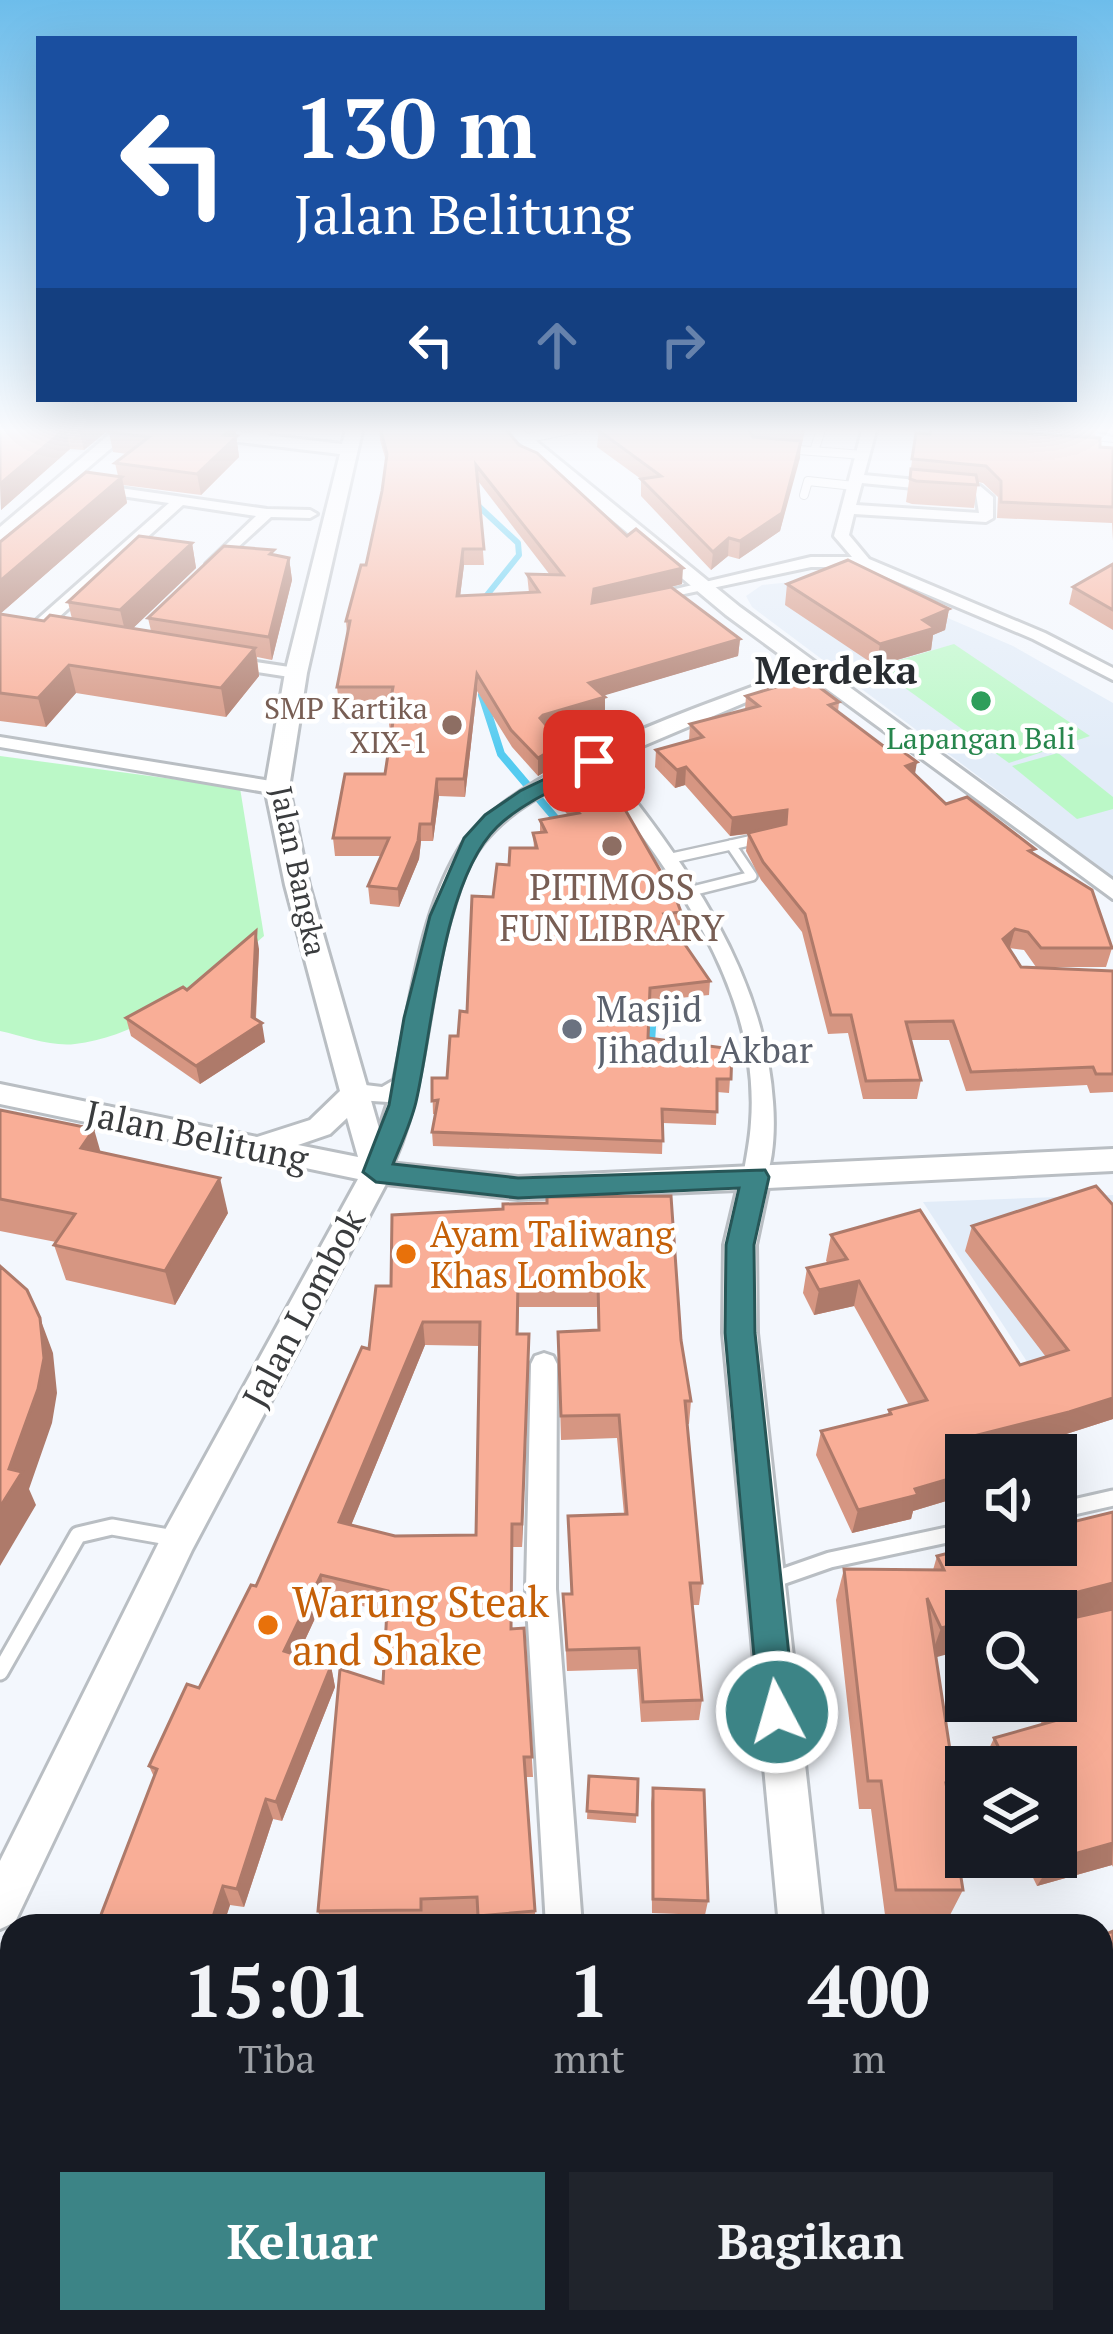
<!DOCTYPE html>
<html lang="id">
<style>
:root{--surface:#171b24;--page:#20242c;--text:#f1f3f6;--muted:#9ea1a6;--accent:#3c8486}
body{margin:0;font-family:"PT Serif",serif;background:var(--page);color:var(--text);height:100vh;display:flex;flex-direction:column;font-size:45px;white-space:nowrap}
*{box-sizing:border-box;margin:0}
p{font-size:39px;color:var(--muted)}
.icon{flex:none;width:66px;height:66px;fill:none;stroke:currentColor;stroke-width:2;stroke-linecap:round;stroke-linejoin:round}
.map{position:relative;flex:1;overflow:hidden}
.drawer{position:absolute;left:0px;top:1914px;width:1113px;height:420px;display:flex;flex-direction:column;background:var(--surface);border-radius:36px 36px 0 0;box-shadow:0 12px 48px #0002}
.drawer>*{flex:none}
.banner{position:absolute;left:36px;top:36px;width:1041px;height:366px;border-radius:0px;box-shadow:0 12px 48px #0002;background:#1a4fa0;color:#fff;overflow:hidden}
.buttons{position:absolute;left:945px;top:1434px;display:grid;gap:24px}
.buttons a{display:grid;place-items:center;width:132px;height:132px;border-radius:0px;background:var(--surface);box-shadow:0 12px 48px #0002;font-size:60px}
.pin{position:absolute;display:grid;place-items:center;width:102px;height:102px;color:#fff;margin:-51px;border-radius:24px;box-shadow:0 6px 18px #0006}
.me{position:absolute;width:132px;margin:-66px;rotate:354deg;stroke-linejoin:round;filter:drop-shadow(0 0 9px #0008)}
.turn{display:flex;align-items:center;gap:42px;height:252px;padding:0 60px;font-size:54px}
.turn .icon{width:156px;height:156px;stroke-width:2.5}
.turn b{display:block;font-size:84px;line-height:102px}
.lanes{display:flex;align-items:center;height:114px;padding:0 60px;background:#0003;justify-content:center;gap:60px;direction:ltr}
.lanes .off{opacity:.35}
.eta{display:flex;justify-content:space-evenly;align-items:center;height:204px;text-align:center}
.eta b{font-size:72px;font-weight:800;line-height:84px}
.button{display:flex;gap:24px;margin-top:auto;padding:24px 60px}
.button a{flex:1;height:138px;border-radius:0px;background:var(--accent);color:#fff;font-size:48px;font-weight:800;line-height:138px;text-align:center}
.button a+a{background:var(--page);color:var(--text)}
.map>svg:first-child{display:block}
</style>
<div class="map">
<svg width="1113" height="2334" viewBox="0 0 1113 2334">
<rect width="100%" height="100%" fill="#f3f7fd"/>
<g fill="#e2ecf8">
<path d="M850 576 1013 646 1113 703V877L752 607 746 596 762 585Z"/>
<path d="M1113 1195V1356L1037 1377 923 1202Z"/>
</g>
<g fill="#bbf8c7">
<path d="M954 644 1090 736 1009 763 876 667Z"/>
<path d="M1058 753 1113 797V809L1077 819 1012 766Z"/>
<path d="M0 756 240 788 264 936C213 981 145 1036 75 1044 52 1047 23 1036 0 1031Z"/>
</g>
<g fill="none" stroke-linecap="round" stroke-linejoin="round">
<path stroke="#55cbf0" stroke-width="6" d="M472 500 518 543 519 555 483 600"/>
<path stroke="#55cbf0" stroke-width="8" d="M482 695 501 754 562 826"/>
<path stroke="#55cbf0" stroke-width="9" d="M650 1050 654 989"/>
<g stroke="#b9bec3" stroke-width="10">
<g id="service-far2">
<path d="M571 427H593"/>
<path d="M920 427 945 431"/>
<path d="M524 439 574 429"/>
<path d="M1084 444 1113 447"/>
<path d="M786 449 863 455"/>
<path d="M814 451 822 427"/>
<path d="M804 495 808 481 854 486"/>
</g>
</g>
<g stroke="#b9bec3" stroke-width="14">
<g id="service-far1">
<path d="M672 858 731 845"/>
<path d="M692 891 752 876 731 845 762 838"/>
</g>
</g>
<g stroke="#b9bec3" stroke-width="21">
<g id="service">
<path d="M1056 1511 1113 1498"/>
<path d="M770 1581 830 1560 966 1531"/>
<path d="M958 1662 966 1660"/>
<path d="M0 1672 78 1535 112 1527 174 1538"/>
</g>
</g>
<g stroke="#b9bec3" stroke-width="6">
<g id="minor">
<path d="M259 427H276L260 443 255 442 252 433Z"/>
<path d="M863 427H877L864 475 980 486 993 497V518L986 522 854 514 849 535 869 559 1045 633 1113 668V680L1033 639 862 567H811L642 603V597L811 557H852L834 536ZM862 483 976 494 979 513 856 505Z"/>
<path d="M92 484 267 509 310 510 317 514 310 518 271 517 211 572 206 570V564L256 516 183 505 48 627 55 635 53 638H41L30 627 32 624 169 503 87 491V485Z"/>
<path d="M230 658 296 668 304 673 296 678 224 667 222 663Z"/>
<path d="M810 665 824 669 605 762C685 863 764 970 773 1102 775 1127 774 1161 764 1183H746L743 1177C746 1159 750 1140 751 1122 761 989 668 867 591 769 553 788 511 808 484 842 465 865 456 899 448 927 426 1009 426 1102 386 1178H368L365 1172 388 1102 357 1100 346 1092 357 1084 382 1087 394 1080C411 1004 418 919 458 851 509 765 717 702 810 665Z"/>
<path d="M0 737 277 782 286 788 277 794 0 747Z"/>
<path d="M544 1353 553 1356 557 1364 556 1589 582 1926H546L526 1589 531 1364 535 1356Z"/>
<path d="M0 1954 12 1959V1996L0 1991Z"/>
</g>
</g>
<g stroke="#b9bec3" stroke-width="6">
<g id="tertiary">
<path d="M118 427H136L0 543V527Z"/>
<path d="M146 427H197L342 444 347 427H363L307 673 289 788 309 885 389 1163 518 1177 1113 1149V1171L768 1188 756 1245 757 1333 823 1926H779L723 1333 724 1245 737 1190 518 1199 386 1184 192 1550 15 1922 0 1929V1861L166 1528 358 1179 0 1104V1084L257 1137 310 1120 340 1091 285 885 265 788 285 673 340 454 154 432ZM347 1118 358 1157 298 1145 330 1134Z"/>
<path d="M501 427H519L740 607 1113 880V899L726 615Z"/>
<path d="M1083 427H1113V434Z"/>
<path d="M870 2322H922L925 2334H873Z"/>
</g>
</g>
<use href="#service-far2" stroke="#fff" stroke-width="8"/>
<use href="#service-far1" stroke="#fff" stroke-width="9"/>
<use href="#service" stroke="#fff" stroke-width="15"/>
<use href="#minor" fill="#fff" fill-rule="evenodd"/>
<use href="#tertiary" fill="#fff" fill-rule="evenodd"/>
</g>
<g fill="#d69682" fill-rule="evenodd">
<path d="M0 427H112L84 450 70 449 1 510Z"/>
<path d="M114 427H235L239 457 201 495 123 485 127 503 0 614 118 476 115 463 127 454 113 452 109 432Z"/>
<path d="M379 427 519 445 682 584 659 590 740 639 738 656 604 695 605 714 550 730 562 744V762L538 776 512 747 477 691 465 797 439 796 433 841H421L419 859 399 907 370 904 368 886 381 856H335L333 838 385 774 391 732H390L388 715 390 704H339L337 687 347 634 346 621 366 565 382 491 386 461 380 440ZM478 481 550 575 527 574 529 593 460 596 464 565H484Z"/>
<path d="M599 427H806L780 531 739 559 728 556 711 570 641 496V479L597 447Z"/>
<path d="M1048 427H1097L1095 437 1048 432Z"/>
<path d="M971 430 1113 448V541L1112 523 997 518 998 497 983 483 978 482 974 508 912 504 906 502 916 433 930 434Z"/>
<path d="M192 543 196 568 133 628 151 631 148 618 274 555 289 558 292 580 272 660 257 657 259 676 226 717 76 693 46 727 0 721V614L44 621 72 619 68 602Z"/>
<path d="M1113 564V630L1069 604 1073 587Z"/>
<path d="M787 584 949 609 945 630 933 635 931 650 876 666 785 605Z"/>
<path d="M746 696 839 702 838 712 915 775 946 804 1033 854 1112 948 1106 967H1036L1024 950 1009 948 1021 967 1113 971V1092L1090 1093 1087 1085 966 1091 949 1040H911L921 1080 917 1099H863L848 1033 828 1034 802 932 761 880 746 851 748 834 730 836 685 785 675 788 655 767 656 750 689 741 690 724 745 710Z"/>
<path d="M551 783 681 912V925L673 926 710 981 709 995 650 1001 648 1038 732 1049 729 1093 717 1092 716 1125 663 1123 662 1154 433 1146 432 1132 436 1114H433L432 1078H447L467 1012 493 897 509 865 534 848 533 833 540 832V820L568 815 551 796Z"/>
<path d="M259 949 256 1019 265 1042 200 1084 131 1036 126 1018 187 990Z"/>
<path d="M0 1110 101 1152 228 1213 175 1305 66 1280 54 1245 56 1242 0 1231Z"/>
<path d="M1113 1205V1419L1060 1436 986 1455H966V1495L913 1511 911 1519 852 1533 816 1455 821 1431 888 1415 889 1410 909 1405 854 1306 814 1315 803 1293 807 1268 828 1263 826 1261 831 1235 1020 1365 1046 1357 965 1251 972 1226Z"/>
<path d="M503 1209 681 1340 691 1401 689 1424H687L702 1583 699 1605H692L702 1700 699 1720 641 1722 637 1669 567 1671 563 1594H571L568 1516 624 1514 617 1438 561 1440 558 1332 598 1330 597 1307H519L518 1334H529V1357L522 1547H512V1629L524 1628 533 1777H525L536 1926H479L478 1915 424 1917V1926H323L318 1911 383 1683 387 1612 325 1597 298 1655 331 1666 335 1687 282 1821 273 1819 244 1907 230 1905 223 1926H102L99 1920 154 1777 149 1766 199 1688 256 1586 369 1349 391 1286ZM425 1345 480 1346 476 1535 395 1536 351 1525Z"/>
<path d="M1113 1512V1867L1112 1865 1037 1886 1023 1857H1056V1767L981 1766 994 1738 1042 1724 1030 1701H1056V1611H966L936 1657 955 1783 948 1798 963 1890 950 1915H885L871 1809H859L836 1600 844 1569 933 1570 937 1556Z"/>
<path d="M589 1776 638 1779 636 1823 587 1819Z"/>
<path d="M653 1788 708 1901 705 1915 652 1913 651 1803Z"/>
<path d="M1113 1931V2064L1101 2041V1936Z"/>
<path d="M12 2102V2219L0 2214V2126Z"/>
<path d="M641 2322H789L792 2334H643Z"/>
<path d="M1026 2322H1101L1113 2334H1031Z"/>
<path d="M300 2324 537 2334H306Z"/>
</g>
<g fill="#ae7a6a">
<path d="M82 427H112L84 450 79 429Z"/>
<path d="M233 427H235L239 457 201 495 197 474 224 435Z"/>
<path d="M66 428 70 449 1 510 0 484Z"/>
<path d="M801 441 800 458 780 531 739 559 740 541Z"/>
<path d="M122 477 127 503 0 614V581Z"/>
<path d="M729 538 728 556 711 570 713 552Z"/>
<path d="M192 543 196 568 126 635 120 610Z"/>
<path d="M463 549 464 565 458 613 457 596Z"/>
<path d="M289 558 292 580 272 660 269 637Z"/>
<path d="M683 568 682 584 594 606 592 620 594 589Z"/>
<path d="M949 609 945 630 933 635 931 650 876 666 880 644 923 620Z"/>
<path d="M740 639 738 656 589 700V683Z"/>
<path d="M255 648 259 676 226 717 221 688Z"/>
<path d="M69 665 76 693 46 727 38 698Z"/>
<path d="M477 674V691L465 797 464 779Z"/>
<path d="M605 697V714L543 732 540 718 543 715Z"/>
<path d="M562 744V762L538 776V758Z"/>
<path d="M917 762 914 780 906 766Z"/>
<path d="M686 767 685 785 675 788 677 770Z"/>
<path d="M437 779 439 796 433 841 432 824Z"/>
<path d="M787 810 785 828 730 836 732 818Z"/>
<path d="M420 824 421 841 419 859 399 907 398 889Z"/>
<path d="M1015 929 1010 947 999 957 1003 939Z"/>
<path d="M256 931 259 949 255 1027 262 1023 265 1042 200 1084 196 1066 252 1017Z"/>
<path d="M94 1129 104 1164 81 1148Z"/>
<path d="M220 1178 228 1213 175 1305 165 1271Z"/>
<path d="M859 1281 854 1306 814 1315 819 1290Z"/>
<path d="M40 1318 53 1353 57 1393 52 1423 29 1489 36 1505 0 1566V1507Z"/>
<path d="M423 1322 425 1345 343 1545 339 1522Z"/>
<path d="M529 1334V1357L522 1547V1524Z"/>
<path d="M1113 1398V1419L1060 1436 986 1455H966L958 1440Z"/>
<path d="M966 1474V1495L913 1511 911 1519 852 1533 858 1510 915 1489Z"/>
<path d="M321 1575 325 1597 290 1672 284 1651Z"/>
<path d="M1113 1583V1610L1056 1625 1058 1604 1066 1595Z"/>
<path d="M966 1622V1649L930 1659 941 1628Z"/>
<path d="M331 1666 335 1687 282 1821 276 1802Z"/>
<path d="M266 1799 273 1819 244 1907 237 1889Z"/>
<path d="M1113 1843 1112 1865 1037 1886 1053 1860Z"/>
<path d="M223 1886 230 1905 223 1926H210Z"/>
<path d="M0 2259 12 2268V2272L0 2290Z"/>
</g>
<g fill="#f9ae97" stroke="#ae7a6a" stroke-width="3" fill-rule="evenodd">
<path d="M0 427H82L79 429 66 428 0 484Z"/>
<path d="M114 427H233L224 435 237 436 197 474 115 463 149 437 109 432Z"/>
<path d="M380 427H504L519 445 537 453 627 536 636 529 683 568 594 589 592 603 671 587 740 639 589 683 605 697 543 715 540 718 562 744 538 758 511 730 477 674 464 779H437L432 824H420L418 841 398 889 368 886 389 838H333L345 774H385L394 715H388L393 687H337L350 621H346L361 565H366L382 491 387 454ZM476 465 563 575 527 574 539 592 457 596 463 549H484Z"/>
<path d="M599 427H748L753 437 801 441 782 513 740 541 729 538 713 552 641 479 661 476 598 430Z"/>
<path d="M931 427H971V430L1100 438V447L1113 448V507L1001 502V481L986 466 912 459 916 433 930 434Z"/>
<path d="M911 469 976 475 978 485 916 481 910 479Z"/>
<path d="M86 472 122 477 0 581V542Z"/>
<path d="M139 536 192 543 120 610 68 602Z"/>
<path d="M224 546 274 550 270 554 289 558 269 637 148 618Z"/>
<path d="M848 560 949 609 923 620 935 628 880 644 787 584Z"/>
<path d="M1113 564V610L1073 587Z"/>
<path d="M0 614 44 621 50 615 255 648 221 688 69 665 38 698 0 693Z"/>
<path d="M807 678 839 702 829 705 886 748 894 745 917 762 906 766 946 804 967 797 1035 849 1029 851 1092 890 1112 948H1041L1028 932 1015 929 1003 939 1021 967 1113 971V1074H1096L1093 1067 971 1072 953 1021 906 1022 921 1080 866 1081 851 1015H831L805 914 763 862 748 833 786 824 787 810 732 818 686 767 677 770 656 750 703 737 690 724 759 706 746 696Z"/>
<path d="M579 767 612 801 619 799 661 872H666L681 912 664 914 710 981 650 988 648 1038 732 1049 731 1079H717V1112L662 1109 663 1141 432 1132 438 1100 432 1101V1078H447L450 1036H458L460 1011 467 1012 472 896 493 897 497 864 509 865 510 848H537L533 833 546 832 540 820 579 813 551 783Z"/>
<path d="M256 931 252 1017 262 1023 196 1066 126 1018 183 987 187 990Z"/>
<path d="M0 1110 94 1129 81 1148 220 1178 165 1271 54 1245 75 1214 0 1199Z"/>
<path d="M1096 1186 1113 1205V1398L1069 1412 958 1440 967 1455 966 1474 915 1489 918 1495 858 1510 821 1431 891 1414 889 1410 927 1400 859 1281 819 1290 807 1268 847 1259 831 1235 920 1210 1020 1365 1068 1350 972 1226Z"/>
<path d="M671 1196 681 1340 691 1401H685L702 1583H690L702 1700 643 1702 639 1648 567 1650 563 1594H572L568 1516 627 1514 619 1415 561 1416 558 1332 599 1330 598 1283H518L517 1334H529L522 1524H512L511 1629 524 1628 532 1757H524L535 1911 478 1916 477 1897 421 1899V1910L318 1911 340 1669 383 1683 388 1591 321 1575 284 1651 331 1666 276 1802 266 1799 237 1889 223 1886 210 1926H124L99 1920 157 1769 149 1766 187 1684 199 1688 251 1585 256 1586 362 1347 369 1349 376 1286H391L392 1215 503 1209V1204L547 1203V1197ZM423 1322H480L476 1535 395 1536 339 1522Z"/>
<path d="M0 1266 27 1290 40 1318 44 1358 38 1389 9 1469 22 1472 0 1507Z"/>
<path d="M1113 1512V1583L1066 1595 1058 1604 1061 1614 1073 1618 1113 1609V1843L1053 1860 1051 1857H1056V1767H1008L994 1738 1068 1717 1056 1694V1611H966V1622L941 1628 927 1598 955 1783H946L963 1890H896L881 1781H868L844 1569 944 1570 937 1556 980 1545H1056V1526Z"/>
<path d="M589 1776 638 1779 637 1815 587 1811Z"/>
<path d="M653 1788 704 1790 708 1901 653 1899Z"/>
<path d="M1113 1931V2006L1101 1984V1936Z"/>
<path d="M12 2102V2212L0 2207V2126Z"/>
<path d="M1101 2192 1113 2216V2334H1051L1046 2322H1101Z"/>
<path d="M300 2322H536V2334H379L380 2329 300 2324Z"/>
<path d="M645 2322H789L792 2334H648Z"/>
</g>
<linearGradient id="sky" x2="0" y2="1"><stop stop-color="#6dbdeb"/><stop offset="0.57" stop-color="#fafbfe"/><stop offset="1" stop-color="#fafbfe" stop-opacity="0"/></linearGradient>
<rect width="1113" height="754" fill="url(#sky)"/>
<path fill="#3c8486" stroke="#275657" stroke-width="3" d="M594 755 604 761 601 766C567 784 525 800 497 827 442 881 433 1029 416 1102 411 1123 401 1144 393 1164L518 1178 765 1170 769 1177 754 1245 755 1333 795 1712 790 1724 777 1729 764 1724 759 1712 725 1333 726 1245 739 1188 518 1198 376 1182 363 1172 389 1105 404 1018 430 916 464 838 485 815 520 791Z"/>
<circle fill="#2e9e5b" stroke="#fff" stroke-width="4.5" cx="981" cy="701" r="12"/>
<g fill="#8d6e63" stroke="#fff" stroke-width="4.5">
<circle cx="452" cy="725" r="12"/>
<circle cx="612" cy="846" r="12"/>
</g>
<circle fill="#6b7280" stroke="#fff" stroke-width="4.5" cx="572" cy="1029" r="12"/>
<g fill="#e8710a" stroke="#fff" stroke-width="4.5">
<circle cx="406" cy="1254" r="12"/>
<circle cx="268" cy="1625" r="12"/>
</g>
<g text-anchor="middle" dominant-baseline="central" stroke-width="9" stroke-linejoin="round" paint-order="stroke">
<g font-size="30" fill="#785e54" stroke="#fff" text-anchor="end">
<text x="428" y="708">SMP Kartika<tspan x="428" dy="34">XIX-1</tspan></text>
</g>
<g font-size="30" fill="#27864d" stroke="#fff">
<text x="981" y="738">Lapangan Bali</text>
</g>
<g font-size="30" fill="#3a3c3e" stroke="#fff">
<text transform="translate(299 871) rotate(78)">Jalan Bangka</text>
</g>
<g font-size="36" fill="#785e54" stroke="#fff">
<text x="612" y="886">PITIMOSS<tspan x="612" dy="41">FUN LIBRARY</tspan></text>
</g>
<g font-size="36" fill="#5b616d" stroke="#fff" text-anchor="start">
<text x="596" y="1008">Masjid<tspan x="596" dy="41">Jihadul Akbar</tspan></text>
</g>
<g font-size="36" fill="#3a3c3e" stroke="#fff">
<text transform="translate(197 1135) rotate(12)">Jalan Belitung</text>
<text transform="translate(303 1308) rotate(-62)">Jalan Lombok</text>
</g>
<g font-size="36" fill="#c56008" stroke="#fff" text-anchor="start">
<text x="430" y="1233">Ayam Taliwang<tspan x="430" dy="41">Khas Lombok</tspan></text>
</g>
<g font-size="39" font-weight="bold" fill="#292d31" stroke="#fff">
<text x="836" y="669">Merdeka</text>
</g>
<g font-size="42" fill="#c56008" stroke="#fff" text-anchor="start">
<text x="292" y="1601">Warung Steak<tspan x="292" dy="48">and Shake</tspan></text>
</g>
</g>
</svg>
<div class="buttons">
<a><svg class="icon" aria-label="sound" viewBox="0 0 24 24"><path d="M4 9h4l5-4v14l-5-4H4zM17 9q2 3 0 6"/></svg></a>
<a><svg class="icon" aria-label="search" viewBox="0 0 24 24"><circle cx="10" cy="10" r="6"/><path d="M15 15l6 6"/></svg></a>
<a><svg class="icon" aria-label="layers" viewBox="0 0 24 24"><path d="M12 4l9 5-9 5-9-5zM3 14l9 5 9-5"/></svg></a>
</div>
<div class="pin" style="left:594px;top:761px;background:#d93025"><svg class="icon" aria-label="arrive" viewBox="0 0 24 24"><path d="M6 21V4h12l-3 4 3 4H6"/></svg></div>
<svg class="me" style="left:777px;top:1712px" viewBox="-20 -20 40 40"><circle r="17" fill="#3c8486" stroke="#fff" stroke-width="3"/><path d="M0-11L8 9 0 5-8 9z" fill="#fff"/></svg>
<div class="banner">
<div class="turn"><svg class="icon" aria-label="left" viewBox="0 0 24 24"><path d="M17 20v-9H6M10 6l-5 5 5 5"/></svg><div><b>130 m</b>Jalan Belitung</div></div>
<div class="lanes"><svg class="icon" aria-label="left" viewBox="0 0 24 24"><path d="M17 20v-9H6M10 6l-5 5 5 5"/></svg><svg class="icon off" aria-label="ahead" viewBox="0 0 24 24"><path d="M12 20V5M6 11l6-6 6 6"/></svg><svg class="icon off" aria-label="right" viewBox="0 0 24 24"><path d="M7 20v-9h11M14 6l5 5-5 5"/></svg></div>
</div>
<section class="drawer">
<div class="eta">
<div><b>15:01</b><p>Tiba</p></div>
<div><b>1</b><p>mnt</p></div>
<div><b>400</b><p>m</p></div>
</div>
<div class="button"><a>Keluar</a><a>Bagikan</a></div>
</section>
</div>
